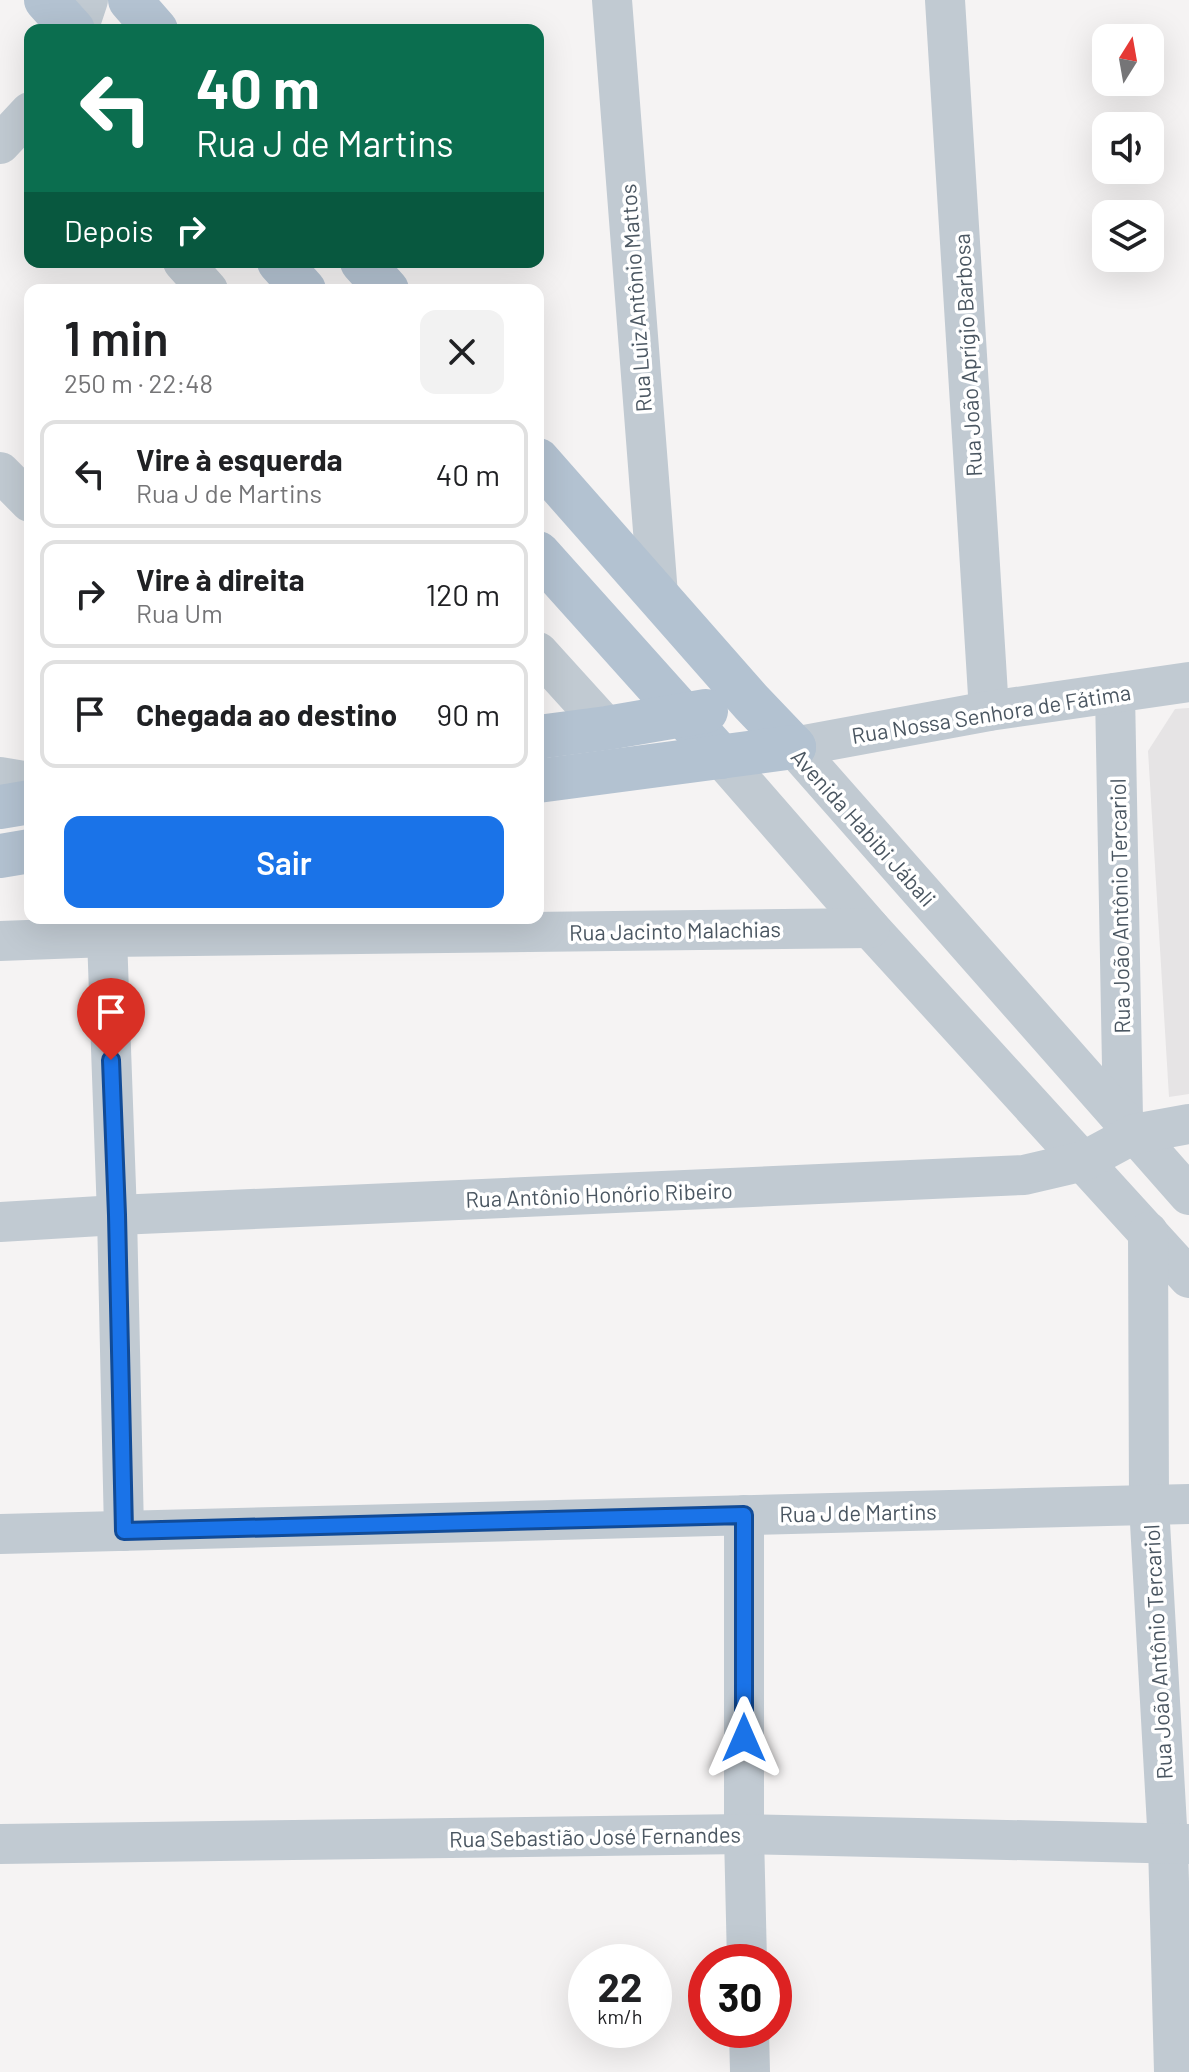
<!DOCTYPE html>
<html lang="pt">
<meta charset="utf-8">
<style>
:root{--surface:#fff;--page:#f2f2f2;--text:#202124;--muted:#757577;--line:#e0e0e0;--accent:#1a73e8}
body{margin:0;font-family:Barlow,sans-serif;background:var(--page);color:var(--text);height:100vh;display:flex;flex-direction:column;font-size:30px;white-space:nowrap}
*{box-sizing:border-box;margin:0}
p{font-size:26px;color:var(--muted)}
.icon{flex:none;width:44px;height:44px;fill:none;stroke:currentColor;stroke-width:2;stroke-linecap:round;stroke-linejoin:round}
.map{position:relative;flex:1;overflow:hidden}
.panel{position:absolute;left:24px;top:284px;width:520px;height:640px;display:flex;flex-direction:column;background:var(--surface);border-radius:16px;box-shadow:0 8px 32px #0002}
.panel>*{flex:none}
.hud{position:absolute;left:24px;top:24px;width:520px;height:244px;border-radius:16px;box-shadow:0 8px 32px #0002;background:#0b6e4f;color:#fff;overflow:hidden}
.needle{width:52px;rotate:11deg}
.fabs{position:absolute;left:1092px;top:24px;display:grid;gap:16px}
.fabs a{display:grid;place-items:center;width:72px;height:72px;border-radius:16px;background:var(--surface);box-shadow:0 8px 32px #0002;font-size:40px}
.speed{position:absolute;left:568px;top:1944px;display:flex;gap:16px;font-size:40px;font-weight:700;text-align:center}
.speed>*{display:grid;place-content:center;width:104px;height:104px;border-radius:50%;background:var(--surface);box-shadow:0 8px 32px #0002;line-height:1}
.speed small{font-size:20px;font-weight:400}
.speed .limit{border:12px solid #d22;background:#fff;color:#111}
.pin{position:absolute;display:grid;place-items:center;width:68px;height:68px;color:#fff;margin:-82px -34px;border-radius:50% 50% 50% 0;rotate:-45deg;box-shadow:0 0 8px #0007}
.pin .icon{rotate:45deg}
.me{position:absolute;width:88px;margin:-44px;rotate:0deg;stroke-linejoin:round;filter:drop-shadow(0 0 6px #0008)}
.turn{display:flex;align-items:center;gap:28px;height:168px;padding:0 40px;font-size:36px}
.turn .icon{width:104px;height:104px;stroke-width:2.5}
.turn b{display:block;font-size:56px;line-height:68px}
.then{display:flex;align-items:center;height:76px;padding:0 40px;background:#0003;gap:16px;font-size:30px}
.round{display:grid;place-items:center;flex:none;width:84px;height:84px;border-radius:16px;background:var(--page)}
.summary{display:flex;align-items:center;justify-content:space-between;height:136px;padding:0 40px}
h1{font-size:48px;font-weight:600;line-height:60px}
.action{display:flex;gap:16px;margin-top:auto;padding:16px 40px}
.action a{flex:1;height:92px;border-radius:16px;background:var(--accent);color:#fff;font-size:32px;font-weight:600;line-height:92px;text-align:center}
ul{padding:0;list-style:none}
li{display:flex;align-items:center;gap:24px;height:108px;margin:0 16px 12px;padding:0 24px;border:4px solid var(--line);border-radius:16px}
li div{flex:1}
li b{display:block;font-size:30px}
li em{font-style:normal}
.map>svg:first-child{display:block}
</style>
<div class="map">
<svg width="1189" height="2072" viewBox="0 0 1189 2072">
<rect width="100%" height="100%" fill="#f5f3f3"/>
<path fill="#e6e4e5" d="M1189 708V1094L1169 1097 1148 751 1175 709Z"/>
<g fill="none" stroke-linecap="round" stroke-linejoin="round">
<g stroke="#c1cad2" stroke-width="40">
<path d="M612 0 658 595"/>
<path d="M945 0 989 711"/>
<path d="M78 30 88 0"/>
<path d="M0 144 30 112"/>
<path d="M183 262 208 290"/>
<path d="M0 472 30 502"/>
<path d="M538 652 607 728"/>
<path d="M1115 693 1123 1119"/>
<path d="M794 747 1189 1195"/>
<path d="M794 747 989 711 1189 682"/>
<path d="M721 757 870 928 1189 1278"/>
<path d="M0 777 30 782"/>
<path d="M107 937 117 1215 124 1531"/>
<path d="M0 941 107 937 870 928"/>
<path d="M0 1222 117 1215 1024 1175 1084 1161 1134 1134 1189 1124"/>
<path d="M1148 1232 1149 1505 1168 1844 1174 2072"/>
<path d="M744 1515V1834L747 1962"/>
<path d="M0 1534 1189 1504"/>
<path d="M0 1844 744 1834 1189 1844"/>
<path d="M749 2030 750 2072"/>
</g>
<g stroke="#b3c2d1" stroke-width="44">
<path d="M46 0 73 30"/>
<path d="M130 0 156 30"/>
<path d="M279 262 304 290"/>
<path d="M362 262 387 290"/>
<path d="M538 460 751 702 794 747"/>
<path d="M538 553 721 757"/>
<path d="M538 737 607 728 706 711"/>
<path d="M538 781 794 747"/>
<path d="M0 807 30 802"/>
<path d="M0 856 30 851"/>
</g>
</g>
<g fill="none" stroke-linecap="round" stroke-linejoin="round">
<g stroke="#114b97" stroke-width="20">
<path id="route" d="M111 1060 117 1215 124 1531 744 1515V1738"/>
</g>
<use href="#route" stroke="#1a73e8" stroke-width="14"/>
</g>
<g text-anchor="middle" dominant-baseline="central" stroke-width="7" stroke-linejoin="round" paint-order="stroke">
<g font-size="22" fill="#4a5661" stroke="#fff">
<text transform="translate(635 298) rotate(-94)">Rua Luiz Antônio Mattos</text>
<text transform="translate(967 355) rotate(-93)">Rua João Aprígio Barbosa</text>
<text transform="translate(991 713) rotate(-9)">Rua Nossa Senhora de Fátima</text>
<text transform="translate(864 827) rotate(48)">Avenida Habibi Jábali</text>
<text transform="translate(1119 906) rotate(-91)">Rua João Antônio Tercariol</text>
<text transform="translate(675 930) rotate(-1)">Rua Jacinto Malachias</text>
<text transform="translate(599 1194) rotate(-2)">Rua Antônio Honório Ribeiro</text>
<text transform="translate(858 1512) rotate(-1)">Rua J de Martins</text>
<text transform="translate(1157 1652) rotate(-93)">Rua João Antônio Tercariol</text>
<text transform="translate(595 1836) rotate(-1)">Rua Sebastião José Fernandes</text>
</g>
</g>
</svg>
<div class="fabs">
<a><svg class="needle" viewBox="-14 -14 28 28"><path d="M0-13l5 13h-10z" fill="#e53935"/><path d="M0 13l5-13h-10z" fill="#757577"/></svg></a>
<a><svg class="icon" aria-label="sound" viewBox="0 0 24 24"><path d="M4 9h4l5-4v14l-5-4H4zM17 9q2 3 0 6"/></svg></a>
<a><svg class="icon" aria-label="layers" viewBox="0 0 24 24"><path d="M12 4l9 5-9 5-9-5zM3 14l9 5 9-5"/></svg></a>
</div>
<div class="speed"><div>22<small>km/h</small></div><div class="limit">30</div></div>
<div class="pin" style="left:111px;top:1060px;background:#d93025"><svg class="icon" aria-label="arrive" viewBox="0 0 24 24"><path d="M6 21V4h12l-3 4 3 4H6"/></svg></div>
<svg class="me" style="left:744px;top:1738px" viewBox="-20 -20 40 40"><path d="M0-17L14 15 0 8-14 15z" fill="#1a73e8" stroke="#fff" stroke-width="4"/></svg>
<div class="hud">
<div class="turn"><svg class="icon" aria-label="left" viewBox="0 0 24 24"><path d="M17 20v-9H6M10 6l-5 5 5 5"/></svg><div><b>40 m</b>Rua J de Martins</div></div>
<div class="then">Depois<svg class="icon" aria-label="right" viewBox="0 0 24 24"><path d="M7 20v-9h11M14 6l5 5-5 5"/></svg></div>
</div>
<section class="panel">
<div class="summary"><div><h1>1 min</h1><p>250 m · 22:48</p></div><a class="round"><svg class="icon" aria-label="close" viewBox="0 0 24 24"><path d="M6 6l12 12M18 6L6 18"/></svg></a></div>
<ul>
<li><svg class="icon" aria-label="left" viewBox="0 0 24 24"><path d="M17 20v-9H6M10 6l-5 5 5 5"/></svg><div><b>Vire à esquerda</b><p>Rua J de Martins</p></div><em>40 m</em></li>
<li><svg class="icon" aria-label="right" viewBox="0 0 24 24"><path d="M7 20v-9h11M14 6l5 5-5 5"/></svg><div><b>Vire à direita</b><p>Rua Um</p></div><em>120 m</em></li>
<li><svg class="icon" aria-label="arrive" viewBox="0 0 24 24"><path d="M6 21V4h12l-3 4 3 4H6"/></svg><div><b>Chegada ao destino</b></div><em>90 m</em></li>
</ul>
<div class="action"><a>Sair</a></div>
</section>
</div>
